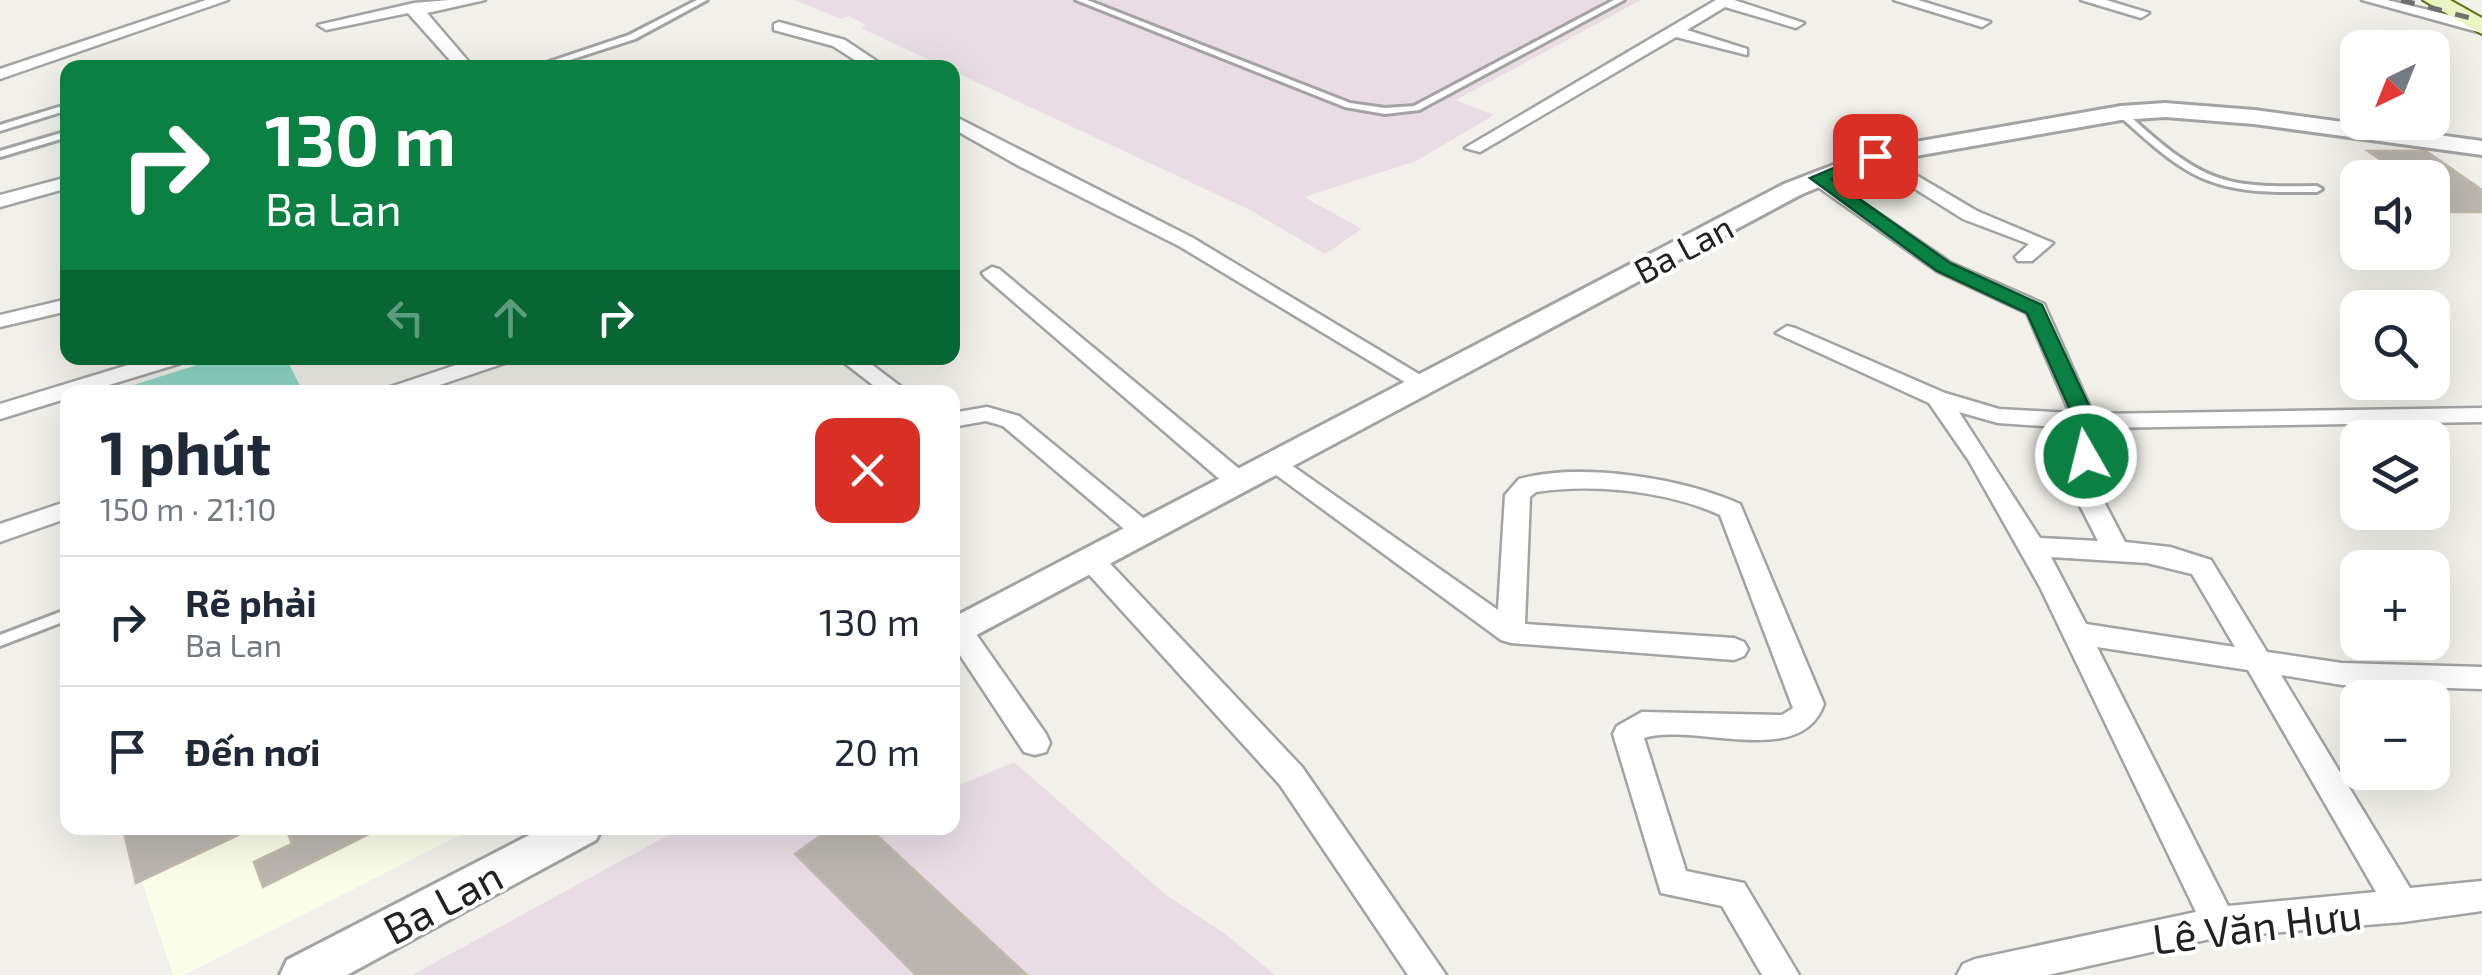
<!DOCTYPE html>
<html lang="vi">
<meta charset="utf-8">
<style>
:root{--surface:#fff;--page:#f2f2f3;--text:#1f2937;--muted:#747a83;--line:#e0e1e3}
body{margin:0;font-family:"Exo 2",sans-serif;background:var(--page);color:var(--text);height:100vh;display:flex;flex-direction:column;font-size:38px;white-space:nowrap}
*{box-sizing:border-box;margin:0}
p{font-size:32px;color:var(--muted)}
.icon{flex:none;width:55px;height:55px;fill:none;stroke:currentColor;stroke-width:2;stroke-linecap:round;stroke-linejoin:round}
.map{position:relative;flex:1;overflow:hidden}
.details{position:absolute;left:60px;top:385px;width:900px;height:450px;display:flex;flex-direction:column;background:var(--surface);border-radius:20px;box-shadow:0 10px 40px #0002}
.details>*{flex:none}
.hud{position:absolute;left:60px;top:60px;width:900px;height:305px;border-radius:20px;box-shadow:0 10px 40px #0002;background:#0b8043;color:#fff;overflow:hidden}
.needle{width:65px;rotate:223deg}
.fabs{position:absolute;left:2340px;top:30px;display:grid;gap:20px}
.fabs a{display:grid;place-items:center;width:110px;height:110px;border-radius:20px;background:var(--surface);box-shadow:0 10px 40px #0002;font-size:50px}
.pin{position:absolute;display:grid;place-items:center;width:85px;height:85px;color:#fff;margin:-42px;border-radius:20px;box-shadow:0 5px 15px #0006}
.me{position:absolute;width:110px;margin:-55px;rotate:352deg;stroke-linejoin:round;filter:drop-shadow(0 0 8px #0008)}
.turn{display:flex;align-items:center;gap:35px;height:210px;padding:0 40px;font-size:45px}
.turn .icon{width:130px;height:130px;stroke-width:2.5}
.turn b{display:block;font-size:70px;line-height:85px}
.lanes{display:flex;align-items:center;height:95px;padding:0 40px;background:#0003;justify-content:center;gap:50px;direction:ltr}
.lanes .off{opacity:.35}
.round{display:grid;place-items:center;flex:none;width:105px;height:105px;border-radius:20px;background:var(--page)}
.headline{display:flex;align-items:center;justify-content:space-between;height:170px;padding:0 40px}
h1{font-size:60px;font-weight:700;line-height:75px}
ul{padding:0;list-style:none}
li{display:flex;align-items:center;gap:30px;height:130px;padding:0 40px;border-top:2px solid var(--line)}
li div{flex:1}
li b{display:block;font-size:38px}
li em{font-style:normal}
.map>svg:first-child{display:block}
</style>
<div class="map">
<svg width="2482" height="975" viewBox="0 0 2482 975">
<rect width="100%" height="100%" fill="#f1f0ea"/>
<g fill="#e9dce5">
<path d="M795 0H1641L1456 100 1494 115 1416 161 1304 197 1362 229 1325 254 1250 210 861 28 866 25 849 16 841 19Z"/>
<path d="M1014 762 1166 895 1224 933 1275 975H412L681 828H952L953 788Z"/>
</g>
<path fill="#fafde7" d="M124 828H474L184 975H173Z"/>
<path fill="#8fd8c7" d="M219 358H286L303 392H111Z"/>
<g fill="#bab6af" stroke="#c2b9ad" stroke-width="2.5">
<path d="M2368 151H2426L2482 190V212H2432V178H2406Z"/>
<path d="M123 828H253L136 883Z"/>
<path d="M286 828H381L263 887 254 862 292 844Z"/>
<path d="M831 828H869L1027 975H916L795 854Z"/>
</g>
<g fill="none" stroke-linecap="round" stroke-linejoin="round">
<g stroke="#a3a3a3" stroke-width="6">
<g id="service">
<path d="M697 0H707L635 39 545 68H531L629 35Z"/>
<path d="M1076 0H1087L1350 103 1385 108 1414 106 1614 0H1624L1419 110 1385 114 1345 107Z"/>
<path d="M62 106 66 109 65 111 0 131V125Z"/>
<path d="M2118 111H2124C2155 138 2188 171 2229 181 2258 188 2288 186 2317 186L2322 189 2317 192C2280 192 2242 194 2207 180 2173 167 2145 138 2118 115Z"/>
<path d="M68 131V137L0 157V151Z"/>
<path d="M68 609V620L0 646V635Z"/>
</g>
</g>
<g stroke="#a3a3a3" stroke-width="5">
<g id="minor">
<path d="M206 0H228L0 79V69Z"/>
<path d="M449 0H485L427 13 474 68H457L408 13 326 30 318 25 414 3Z"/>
<path d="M1716 0H1734L1804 23 1796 28 1725 7 1687 30 1747 49V55L1676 37 1480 152 1465 148Z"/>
<path d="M1894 0H1918L1990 22 1982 27Z"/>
<path d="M2081 0H2106L2149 13 2141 18Z"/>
<path d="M2362 0H2387L2482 23V33Z"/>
<path d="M779 22 845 40 887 68H867L833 46 774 30V24Z"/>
<path d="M952 115 1193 238 1437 385 1426 392 1418 390 1179 246 1019 166 952 128Z"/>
<path d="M1875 151 1977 211 2053 243 2032 261H2018L2015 257 2029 244 1963 219 1869 160V152Z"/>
<path d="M1818 172 1951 263 2044 304 2093 414 2482 408V422L2097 428 2099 492 2125 542 2170 547 2211 560 2267 652 2342 663 2482 667V689L2342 685 2281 675 2410 888 2482 881V911L2403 922 2219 937 2048 975H1957L1963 964 1975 959 2196 912 2040 587 1969 461 1929 403 1776 333 1787 326 1795 328 1945 393 1999 409 2070 413 2027 313 1937 271 1811 182V174ZM1959 412 1998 423 2073 428V492L2098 541 2040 538ZM2051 557 2147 563 2192 574 2235 647 2086 624ZM2097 647 2248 670 2376 892 2228 906Z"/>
<path d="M68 177V188L0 207V195Z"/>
<path d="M992 267 999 269 1249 477 1252 483 1249 489H1231L985 277 982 273Z"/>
<path d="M68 299V311L0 327V315Z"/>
<path d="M151 358H184L181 363 86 392H68V398L0 419V404Z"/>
<path d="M477 358H508L505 363 419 392H386L390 387Z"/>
<path d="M838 358H863L908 392H882Z"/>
<path d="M987 407 1019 416 1154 527 1158 533 1154 539H1136L1003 426 986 421 952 427V413Z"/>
<path d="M1277 455 1498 610 1505 495 1519 479C1581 462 1682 478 1740 504L1824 704C1801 770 1695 722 1644 738L1686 871 1744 883 1799 975H1762L1722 906 1661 893 1613 734 1617 726 1642 712 1782 715 1793 708 1720 515C1668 491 1593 483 1536 492L1530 497 1525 624 1734 638 1744 642 1748 649 1744 656 1734 660 1511 643 1501 640 1268 469 1265 463Z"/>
<path d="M68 501V518L0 542V524Z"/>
<path d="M1093 553 1102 555 1302 767 1446 975H1408L1280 785 1084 569 1080 562 1084 555Z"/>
<path d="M959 621 969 624 1046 734 1050 743 1046 752 1035 755 1024 752 952 643V623Z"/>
</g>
</g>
<g stroke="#a3a3a3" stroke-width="6">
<g id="tertiary">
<path d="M2165 103 2254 110 2482 141V155L2254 124 2165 117 2121 120 1881 162 1802 194 952 648V618L1784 184 1875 149 2121 106Z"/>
<path d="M543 828H602L596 840 347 975H280L287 960Z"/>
</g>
</g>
<g stroke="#59720f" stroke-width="4">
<path id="secondary" d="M2423 0H2450L2482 18V34Z"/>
</g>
<use href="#service" fill="#fff" fill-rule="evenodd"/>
<use href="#minor" fill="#fff" fill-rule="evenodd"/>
<use href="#tertiary" fill="#fff" fill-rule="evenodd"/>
<use href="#secondary" fill="#ebf5c4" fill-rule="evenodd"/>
<path stroke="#707070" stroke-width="5" stroke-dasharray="14 14" stroke-linecap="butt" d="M2401 0 2482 21"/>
</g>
<path fill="#0b8043" stroke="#07532c" stroke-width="2.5" d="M1869 153 1883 156 1831 179 1950 263 2042 305 2096 421 2094 461 2086 463 2075 456V421L2027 313 1937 271 1810 178Z"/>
<g text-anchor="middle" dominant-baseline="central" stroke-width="8" stroke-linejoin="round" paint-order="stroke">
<g font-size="35" fill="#222" stroke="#fff">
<text transform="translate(1683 248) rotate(-28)">Ba Lan</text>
</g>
<g font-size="42" fill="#222" stroke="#fff">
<text transform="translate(442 901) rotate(-28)">Ba Lan</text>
<text transform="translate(2257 925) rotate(-7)">Lê Văn Hưu</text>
</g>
</g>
</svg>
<div class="fabs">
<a><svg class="needle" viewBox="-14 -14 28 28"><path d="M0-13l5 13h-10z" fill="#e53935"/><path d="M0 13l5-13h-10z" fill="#747a83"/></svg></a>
<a><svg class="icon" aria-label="sound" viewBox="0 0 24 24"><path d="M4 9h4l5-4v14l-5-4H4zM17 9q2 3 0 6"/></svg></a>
<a><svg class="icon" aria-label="search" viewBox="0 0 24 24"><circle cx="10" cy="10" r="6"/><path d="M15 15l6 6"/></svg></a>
<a><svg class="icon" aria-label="layers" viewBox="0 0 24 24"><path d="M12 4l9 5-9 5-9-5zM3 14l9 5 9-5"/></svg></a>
<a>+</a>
<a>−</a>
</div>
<div class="pin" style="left:1875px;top:156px;background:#d93025"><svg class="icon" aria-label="arrive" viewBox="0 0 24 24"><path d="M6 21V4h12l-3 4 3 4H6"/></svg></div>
<svg class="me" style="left:2086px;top:456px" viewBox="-20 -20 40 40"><circle r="17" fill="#0b8043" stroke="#fff" stroke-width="3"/><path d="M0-11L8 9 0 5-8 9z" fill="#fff"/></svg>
<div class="hud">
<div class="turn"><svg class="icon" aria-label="right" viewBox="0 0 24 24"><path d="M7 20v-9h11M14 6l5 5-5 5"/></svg><div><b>130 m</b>Ba Lan</div></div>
<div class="lanes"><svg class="icon off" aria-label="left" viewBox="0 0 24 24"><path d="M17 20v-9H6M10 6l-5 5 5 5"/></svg><svg class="icon off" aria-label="ahead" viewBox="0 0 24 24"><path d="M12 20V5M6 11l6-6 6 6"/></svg><svg class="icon" aria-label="right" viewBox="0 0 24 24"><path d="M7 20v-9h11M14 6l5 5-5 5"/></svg></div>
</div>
<section class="details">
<div class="headline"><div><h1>1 phút</h1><p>150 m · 21:10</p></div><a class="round" style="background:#d93025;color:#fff"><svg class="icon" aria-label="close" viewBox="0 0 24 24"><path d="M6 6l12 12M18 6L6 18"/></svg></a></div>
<ul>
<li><svg class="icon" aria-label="right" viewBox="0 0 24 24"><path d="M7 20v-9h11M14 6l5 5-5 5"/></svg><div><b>Rẽ phải</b><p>Ba Lan</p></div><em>130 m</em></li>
<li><svg class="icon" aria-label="arrive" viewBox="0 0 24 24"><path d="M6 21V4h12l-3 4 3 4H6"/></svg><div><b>Đến nơi</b></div><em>20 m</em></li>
</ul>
</section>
</div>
